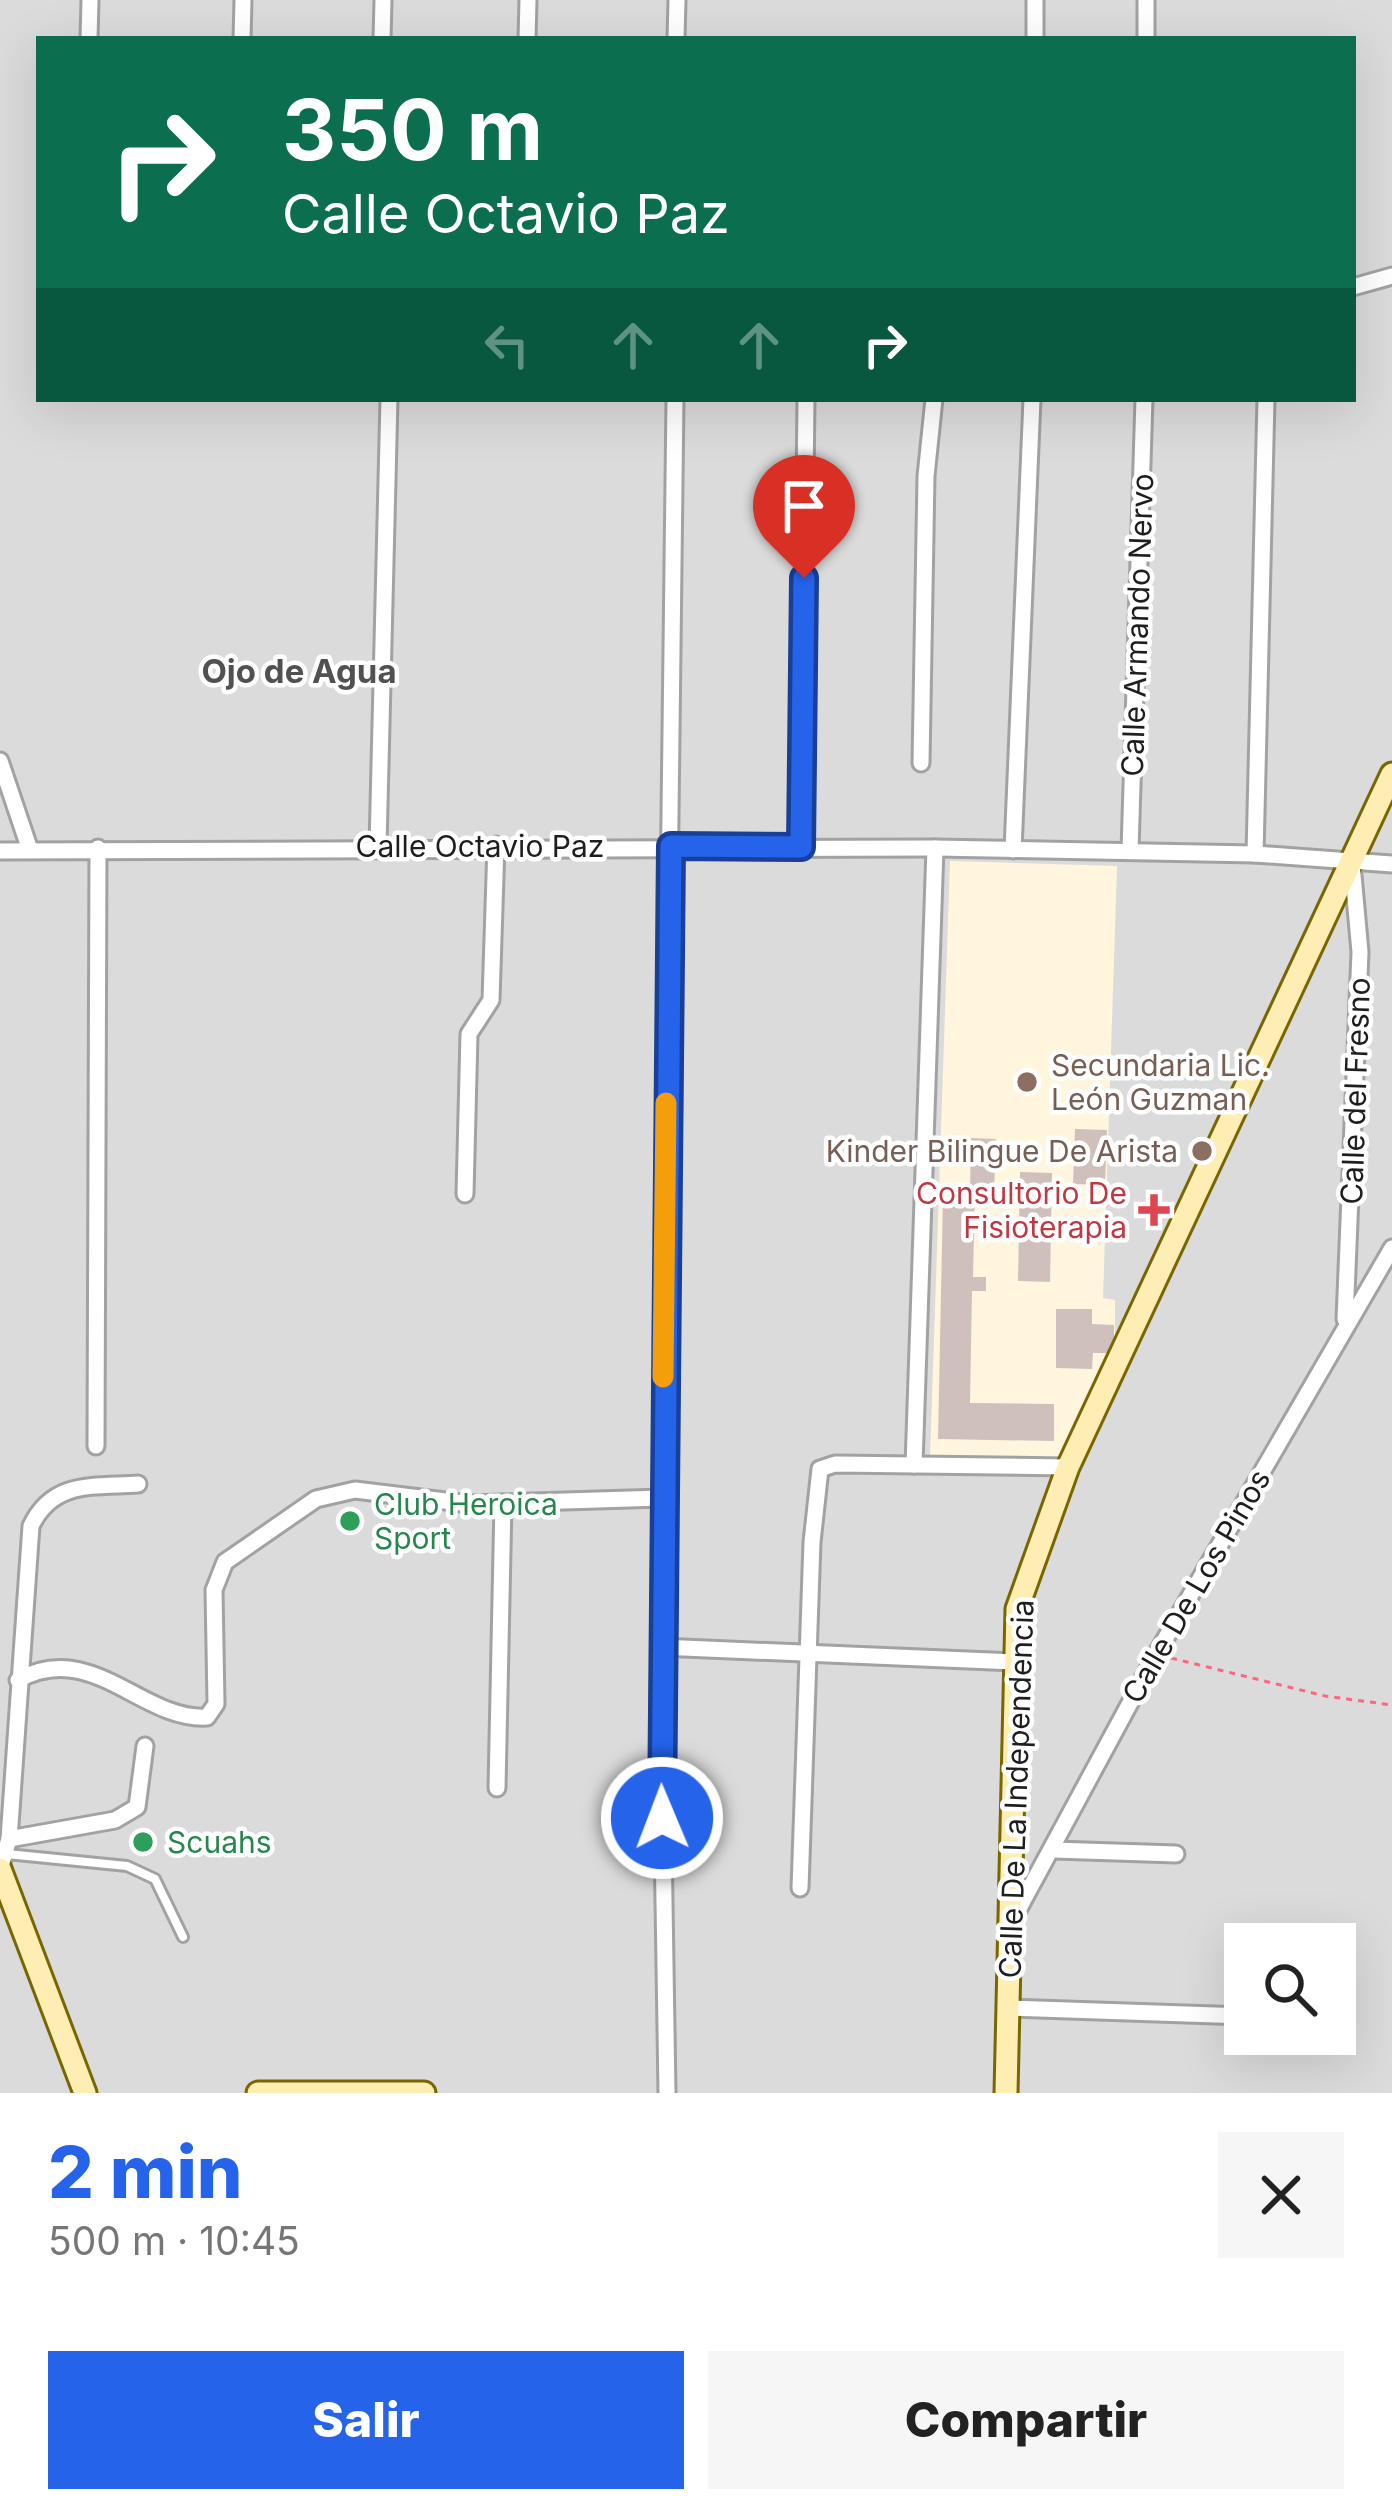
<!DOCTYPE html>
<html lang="es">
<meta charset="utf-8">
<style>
:root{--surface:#fff;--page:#f6f6f6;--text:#222;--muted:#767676;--accent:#2563eb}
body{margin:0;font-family:Inter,sans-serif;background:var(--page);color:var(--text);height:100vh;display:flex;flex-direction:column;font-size:45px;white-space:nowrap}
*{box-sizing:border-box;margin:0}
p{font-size:39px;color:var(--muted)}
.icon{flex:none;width:66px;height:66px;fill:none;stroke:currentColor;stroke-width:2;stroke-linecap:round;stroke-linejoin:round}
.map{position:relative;height:2093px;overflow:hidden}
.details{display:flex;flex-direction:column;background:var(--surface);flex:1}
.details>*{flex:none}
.top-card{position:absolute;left:36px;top:36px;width:1320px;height:366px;border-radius:0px;box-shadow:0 12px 48px #0002;background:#0b6e4f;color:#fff;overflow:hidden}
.buttons{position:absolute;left:1224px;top:1923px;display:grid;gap:24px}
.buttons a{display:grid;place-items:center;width:132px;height:132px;border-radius:0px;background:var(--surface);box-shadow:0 12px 48px #0002;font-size:60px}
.pin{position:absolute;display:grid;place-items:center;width:102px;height:102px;color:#fff;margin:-123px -51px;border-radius:50% 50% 50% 0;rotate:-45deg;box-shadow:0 0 12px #0007}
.pin .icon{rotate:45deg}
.me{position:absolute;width:132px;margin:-66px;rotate:359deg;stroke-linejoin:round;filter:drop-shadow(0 0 9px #0008)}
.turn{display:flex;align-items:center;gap:42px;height:252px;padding:0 48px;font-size:54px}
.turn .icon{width:156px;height:156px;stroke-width:2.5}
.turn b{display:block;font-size:84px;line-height:102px}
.lanes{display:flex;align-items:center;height:114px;padding:0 48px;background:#0003;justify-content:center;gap:60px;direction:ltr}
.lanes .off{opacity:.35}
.round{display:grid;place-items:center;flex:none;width:126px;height:126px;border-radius:0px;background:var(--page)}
.head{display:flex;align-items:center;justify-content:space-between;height:204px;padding:0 48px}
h1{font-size:72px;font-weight:800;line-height:90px;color:var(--accent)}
.button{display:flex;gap:24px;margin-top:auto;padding:24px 48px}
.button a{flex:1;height:138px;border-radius:0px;background:var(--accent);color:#fff;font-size:48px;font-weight:800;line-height:138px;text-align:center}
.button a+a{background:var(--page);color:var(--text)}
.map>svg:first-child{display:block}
</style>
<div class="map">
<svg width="1392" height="2093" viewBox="0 0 1392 2093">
<rect width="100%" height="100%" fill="#f0e8e3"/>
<path fill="#dcdbdb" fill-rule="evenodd" d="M0 0H1392V2093H0ZM39 39H1353V399H39ZM1245 1944H1335V2034H1245Z"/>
<path fill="#fff6dd" d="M950 861 1117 866 1103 1298 1115 1300V1353L1060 1460 930 1458Z"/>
<g fill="#d0c0bc">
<path d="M1075 1129 1107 1130 1105 1185 1073 1184Z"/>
<path d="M971 1138 996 1139 994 1191H970Z"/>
<path d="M1020 1172 1052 1173 1050 1282 1018 1281Z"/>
<path d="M943 1195 975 1196 973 1277H986V1291H972L970 1403 1054 1404V1441L938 1439Z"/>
<path d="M1056 1309H1092V1324L1114 1325V1353H1093L1092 1369 1056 1368Z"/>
</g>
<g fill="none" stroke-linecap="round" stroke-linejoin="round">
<g stroke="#a2a2a2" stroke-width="14">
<path id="lane" d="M7 1854 127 1866 155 1879 183 1937"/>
</g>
<g stroke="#a2a2a2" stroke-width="21">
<g id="street">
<path d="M1146 0V39"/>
<path d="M89 39 90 0"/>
<path d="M242 39 243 0"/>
<path d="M382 39 383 0"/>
<path d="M527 39 528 0"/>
<path d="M676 39 677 0"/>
<path d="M1035 39V0"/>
<path d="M1353 287 1392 276"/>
<path d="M0 761 30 850"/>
<path d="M921 763 926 476 934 399"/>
<path d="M378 846 389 399"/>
<path d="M801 847 806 399"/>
<path d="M1013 850 1032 399"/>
<path d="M1130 850 1144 399"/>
<path d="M0 851 935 848 1255 854 1392 864"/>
<path d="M1255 854 1266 399"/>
<path d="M465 1194 469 1034 491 1000 496 845"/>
<path d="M1345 1319 1360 952 1352 864"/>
<path d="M96 1446 98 848"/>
<path d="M914 1465 935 848"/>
<path d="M660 1647 1015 1662"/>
<path d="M18 1680C92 1639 142 1721 207 1717L216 1704 214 1590 225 1562 316 1499 355 1490 470 1504 662 1498"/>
<path d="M497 1788 503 1503"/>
<path d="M9 1839 115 1820 137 1807 145 1746"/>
<path d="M1054 1850 1176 1854"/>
<path d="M0 1869 9 1839 31 1526C53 1480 93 1487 138 1484"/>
<path d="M800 1888 812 1542 820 1469 835 1464 1068 1467"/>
<path d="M1010 1925 1157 1653 1392 1248"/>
<path d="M1007 2008 1245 2016"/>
<path d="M667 2093 660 1647 675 399"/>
</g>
</g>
<g stroke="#7a6600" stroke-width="27">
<g id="secondary">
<path d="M0 1869 85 2093"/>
<path d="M258 2093H424"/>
<path d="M1006 2093 1017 1609 1068 1467 1392 774"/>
</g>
</g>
<path stroke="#ff657f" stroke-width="3" stroke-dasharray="6 6" stroke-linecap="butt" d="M1171 1658 1325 1696 1392 1705"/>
<use href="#lane" stroke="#fff" stroke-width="8"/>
<use href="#street" stroke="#fff" stroke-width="15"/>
<use href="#secondary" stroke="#feeeb3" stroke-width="21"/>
</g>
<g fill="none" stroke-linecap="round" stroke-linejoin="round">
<g stroke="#184099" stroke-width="30">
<path id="route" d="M662 1818 671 846 801 847 804 578"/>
</g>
<use href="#route" stroke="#2563eb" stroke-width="21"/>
<path stroke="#f59e0b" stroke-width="21" d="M663 1377 666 1103"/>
</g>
<g fill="#8d6e63" stroke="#fff" stroke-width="4.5">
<circle cx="1027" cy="1082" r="12"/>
<circle cx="1202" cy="1151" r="12"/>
</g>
<path fill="#e0444e" stroke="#fff" stroke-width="4.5" d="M1148 1192h12v12h12v12h-12v12h-12v-12h-12v-12h12z"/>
<g fill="#2e9e5b" stroke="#fff" stroke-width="4.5">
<circle cx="350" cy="1521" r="12"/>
<circle cx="143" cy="1842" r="12"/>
</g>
<g text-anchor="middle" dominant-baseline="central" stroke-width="9" stroke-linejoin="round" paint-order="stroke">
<g font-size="30" fill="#1e1e1e" stroke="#fff">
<text transform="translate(1137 625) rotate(-88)">Calle Armando Nervo</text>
<text x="480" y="846">Calle Octavio Paz</text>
<text transform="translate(1355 1091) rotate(-88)">Calle del Fresno</text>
<text transform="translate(1196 1586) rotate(-60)">Calle De Los Pinos</text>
<text transform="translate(1016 1789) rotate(-88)">Calle De La Independencia</text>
</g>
<g font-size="30" fill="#785e54" stroke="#fff" text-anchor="start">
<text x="1051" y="1065">Secundaria Lic.<tspan x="1051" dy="34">León Guzman</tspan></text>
<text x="1178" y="1151" text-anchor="end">Kinder Bilingue De Arista</text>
</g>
<g font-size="30" fill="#be3a42" stroke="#fff" text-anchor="end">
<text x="1127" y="1193">Consultorio De<tspan x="1127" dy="34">Fisioterapia</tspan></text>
</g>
<g font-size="30" fill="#27864d" stroke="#fff" text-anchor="start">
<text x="374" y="1504">Club Heroica<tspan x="374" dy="34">Sport</tspan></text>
<text x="167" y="1842">Scuahs</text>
</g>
<g font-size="33" font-weight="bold" fill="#515151" stroke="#fff">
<text x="299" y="671">Ojo de Agua</text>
</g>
</g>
</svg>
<div class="buttons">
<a><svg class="icon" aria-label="search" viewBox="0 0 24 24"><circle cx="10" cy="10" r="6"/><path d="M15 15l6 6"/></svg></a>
</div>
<div class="pin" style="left:804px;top:578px;background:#d93025"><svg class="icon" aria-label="arrive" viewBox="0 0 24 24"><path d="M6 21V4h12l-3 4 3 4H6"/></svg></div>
<svg class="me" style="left:662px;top:1818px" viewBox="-20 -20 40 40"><circle r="17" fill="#2563eb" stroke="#fff" stroke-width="3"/><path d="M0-11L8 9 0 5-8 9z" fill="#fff"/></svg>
<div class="top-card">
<div class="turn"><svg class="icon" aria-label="right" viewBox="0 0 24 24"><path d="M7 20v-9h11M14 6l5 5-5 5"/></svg><div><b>350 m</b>Calle Octavio Paz</div></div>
<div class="lanes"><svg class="icon off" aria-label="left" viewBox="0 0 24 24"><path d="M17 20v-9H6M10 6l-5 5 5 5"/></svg><svg class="icon off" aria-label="ahead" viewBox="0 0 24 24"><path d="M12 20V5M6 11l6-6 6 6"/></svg><svg class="icon off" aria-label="ahead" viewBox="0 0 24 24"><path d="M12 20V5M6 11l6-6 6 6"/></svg><svg class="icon" aria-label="right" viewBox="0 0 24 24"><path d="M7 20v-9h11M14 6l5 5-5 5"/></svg></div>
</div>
</div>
<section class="details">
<div class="head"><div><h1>2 min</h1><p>500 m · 10:45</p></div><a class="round"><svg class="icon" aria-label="close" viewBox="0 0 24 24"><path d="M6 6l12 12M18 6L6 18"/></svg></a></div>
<div class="button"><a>Salir</a><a>Compartir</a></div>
</section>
